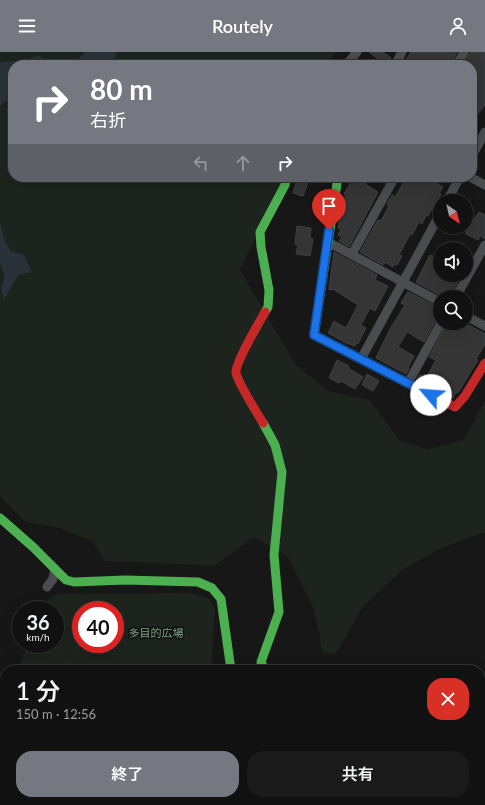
<!DOCTYPE html>
<html lang="ja">
<meta charset="utf-8">
<style>
:root{--surface:#111;--page:#1a1a1a;--text:#f1f3f6;--muted:#9c9d9f;--line:#303131;--accent:#757880}
body{margin:0;font-family:Lato,"Noto Sans JP",sans-serif;background:var(--page);color:var(--text);height:100vh;display:flex;flex-direction:column;font-size:15px;white-space:nowrap}
*{box-sizing:border-box;margin:0}
p{font-size:13px;color:var(--muted)}
.icon{flex:none;width:22px;height:22px;fill:none;stroke:currentColor;stroke-width:2;stroke-linecap:round;stroke-linejoin:round}
.map{position:relative;flex:1;overflow:hidden}
.sheet{position:absolute;left:0px;top:613px;width:485px;height:140px;display:flex;flex-direction:column;background:var(--surface);border-radius:16px 16px 0 0;box-shadow:0 4px 16px #0002,0 0 0 1px var(--line)}
.sheet>*{flex:none}
.guide{position:absolute;left:8px;top:8px;width:469px;height:122px;border-radius:16px;box-shadow:0 4px 16px #0002,0 0 0 1px var(--line);background:#757880;color:#fff;overflow:hidden}
.needle{width:26px;rotate:146deg}
.tools{position:absolute;left:433px;top:142px;display:grid;gap:8px}
.tools a{display:grid;place-items:center;width:40px;height:40px;border-radius:50%;background:var(--surface);box-shadow:0 4px 16px #0002,0 0 0 1px var(--line);font-size:20px}
.speed{position:absolute;left:12px;top:549px;display:flex;gap:8px;font-size:20px;font-weight:700;text-align:center}
.speed>*{display:grid;place-content:center;width:52px;height:52px;border-radius:50%;background:var(--surface);box-shadow:0 4px 16px #0002,0 0 0 1px var(--line);line-height:1}
.speed small{font-size:10px;font-weight:400}
.speed .limit{border:6px solid #d22;background:#fff;color:#111}
.pin{position:absolute;display:grid;place-items:center;width:34px;height:34px;color:#fff;margin:-41px -17px;border-radius:50% 50% 50% 0;rotate:-45deg;box-shadow:0 0 4px #0007}
.pin .icon{rotate:45deg}
.me{position:absolute;width:44px;margin:-22px;rotate:297deg;stroke-linejoin:round;filter:drop-shadow(0 0 3px #0008)}
.turn{display:flex;align-items:center;gap:14px;height:84px;padding:0 16px;font-size:18px}
.turn .icon{width:52px;height:52px;stroke-width:2.5}
.turn b{display:block;font-size:28px;line-height:34px}
.lanes{display:flex;align-items:center;height:38px;padding:0 16px;background:#0003;justify-content:center;gap:20px;direction:ltr}
.lanes .off{opacity:.35}
.round{display:grid;place-items:center;flex:none;width:42px;height:42px;border-radius:16px;background:var(--page)}
.summary{display:flex;align-items:center;justify-content:space-between;height:68px;padding:0 16px}
h1{font-size:24px;font-weight:600;line-height:30px}
.button{display:flex;gap:8px;margin-top:auto;padding:8px 16px}
.button a{flex:1;height:46px;border-radius:16px;background:var(--accent);color:#fff;font-size:16px;font-weight:600;line-height:46px;text-align:center}
.button a+a{background:var(--page);color:var(--text)}
header{display:flex;justify-content:space-between;align-items:center;height:52px;padding:0 16px;background:var(--accent);color:#fff;font-size:18px;font-weight:600}
.map>svg:first-child{display:block}
</style>
<header><svg class="icon" aria-label="menu" viewBox="0 0 24 24"><path d="M4 6h16M4 12h16M4 18h16"/></svg>Routely<svg class="icon" aria-label="person" viewBox="0 0 24 24"><circle cx="12" cy="8" r="4"/><path d="M4 21q1-7 8-7t8 7"/></svg></header>
<div class="map">
<svg width="485" height="753" viewBox="0 0 485 753">
<rect width="100%" height="100%" fill="#171717"/>
<g fill="#1d241e" fill-rule="evenodd">
<path d="M0 0H336L326 13H13V125H286L240 218 296 313 328 339 370 348 400 389 428 397 464 388 485 349V480L439 497 402 518 361 557 347 583 335 602 323 601 314 557 288 505 254 485 214 514 179 512 104 509 93 489 59 476 26 470 0 444Z"/>
<path d="M192 541 209 547 215 557 211 618H18L28 592H55V558H41L45 550 57 542ZM81 558H115V592H81Z"/>
<path d="M5 659V695L0 693V675Z"/>
</g>
<g fill="#2a3239">
<path d="M86 0H116L115 6 104 13H70Z"/>
<path d="M38 4 60 13H13V43L0 54V10L21 9Z"/>
<path d="M0 171 5 190 11 199 24 203 32 220 18 223 4 248 1 236 4 228V222L0 210Z"/>
</g>
<g fill="#353536" stroke="#3f4043">
<path d="M369 0H383L391 6 386 13Z"/>
<path d="M411 0H457L451 13H436L428 8 425 13H403Z"/>
<path d="M470 0H485V53L477 63 472 60V13H464Z"/>
<path d="M298 125H310L303 144 293 141Z"/>
<path d="M354 125H369L365 132 378 140 349 195 339 189 342 186 338 183 341 177 338 176 342 151 346 143 344 142Z"/>
<path d="M407 125H425L443 135 439 141 441 142 428 164 426 163 422 172 419 170 412 183 410 182 399 203 402 204 397 213 394 212 393 215 385 210 383 213 360 200 378 168 381 169 389 154 387 152 392 143 395 145Z"/>
<path d="M479 160 485 163V187L480 184 478 188 466 182V167L472 170Z"/>
<path d="M297 174 311 176 310 186 313 187 310 204 296 202 298 193 295 192Z"/>
<path d="M334 200 377 223 375 228 388 234 375 259 370 256 361 273 366 276 358 292 356 291 355 294 346 291 328 281 334 269 346 276 358 253 333 237 332 238 329 237Z"/>
<path d="M430 203 440 208V223H461L450 245H443L416 230Z"/>
<path d="M408 240 440 256V265L436 268 424 290 407 280 398 295 414 304 408 315 409 316 406 322 376 306 390 277 405 253 401 251Z"/>
<path d="M447 271H465L485 282V292L476 307 478 308 459 339 458 341 456 340 453 346 417 327 420 322 426 326 436 308 429 305Z"/>
<path d="M337 308 349 314 348 316 363 325 355 337 341 329 339 331 329 326Z"/>
<path d="M367 322 379 329 373 339 362 333Z"/>
</g>
<g fill="none" stroke-linecap="round" stroke-linejoin="round">
<g stroke="#4b4c50" stroke-width="9">
<path d="M346 13 357 0"/>
<path d="M395 13 402 0"/>
<path d="M457 13 464 0"/>
<path d="M472 104 485 80"/>
<path d="M470 125 485 133"/>
<path d="M447 149 460 125"/>
<path d="M328 190 440 250"/>
<path d="M352 202 395 125"/>
<path d="M456 245 485 193"/>
<path d="M466 264 485 274"/>
<path d="M361 307 440 162"/>
<path d="M408 331 441 271"/>
<path d="M47 535 53 527 55 517"/>
<path d="M0 735 5 736"/>
<path d="M113 748 155 751 163 748"/>
<path d="M237 753V748"/>
</g>
<g stroke="#4caf50" stroke-width="9">
<path d="M338 125 314 283 415 335"/>
<path d="M265 260 268 255 269 238 261 195 260 180 285 133 287 125"/>
<path d="M263 371 275 393 282 420 274 503 279 560 261 610 265 618"/>
<path d="M0 466 33 495 66 528 74 530 125 528 198 530 212 536 221 547 231 618"/>
</g>
<g stroke="#c62828" stroke-width="9">
<path d="M415 335 455 355 465 344 485 311"/>
<path d="M263 371C256 359 239 333 236 321 235 311 259 271 265 260"/>
</g>
</g>
<g fill="none" stroke-linecap="round" stroke-linejoin="round">
<g stroke="#114b97" stroke-width="10">
<path id="route" d="M329 178 314 283 431 343"/>
</g>
<use href="#route" stroke="#1a73e8" stroke-width="7"/>
</g>
<g text-anchor="middle" dominant-baseline="central" stroke-width="3" stroke-linejoin="round" paint-order="stroke">
<g font-size="11" fill="#7fa381" stroke="#111113">
<text x="156" y="580">多目的広場</text>
</g>
</g>
</svg>
<div class="tools">
<a><svg class="needle" viewBox="-14 -14 28 28"><path d="M0-13l5 13h-10z" fill="#e53935"/><path d="M0 13l5-13h-10z" fill="#9c9d9f"/></svg></a>
<a><svg class="icon" aria-label="sound" viewBox="0 0 24 24"><path d="M4 9h4l5-4v14l-5-4H4zM17 9q2 3 0 6"/></svg></a>
<a><svg class="icon" aria-label="search" viewBox="0 0 24 24"><circle cx="10" cy="10" r="6"/><path d="M15 15l6 6"/></svg></a>
</div>
<div class="speed"><div>36<small>km/h</small></div><div class="limit">40</div></div>
<div class="pin" style="left:329px;top:178px;background:#d93025"><svg class="icon" aria-label="arrive" viewBox="0 0 24 24"><path d="M6 21V4h12l-3 4 3 4H6"/></svg></div>
<svg class="me" style="left:431px;top:343px" viewBox="-20 -20 40 40"><circle r="19" fill="#fff"/><path d="M0-13L10 11 0 6-10 11z" fill="#1a73e8"/></svg>
<div class="guide">
<div class="turn"><svg class="icon" aria-label="right" viewBox="0 0 24 24"><path d="M7 20v-9h11M14 6l5 5-5 5"/></svg><div><b>80 m</b>右折</div></div>
<div class="lanes"><svg class="icon off" aria-label="left" viewBox="0 0 24 24"><path d="M17 20v-9H6M10 6l-5 5 5 5"/></svg><svg class="icon off" aria-label="ahead" viewBox="0 0 24 24"><path d="M12 20V5M6 11l6-6 6 6"/></svg><svg class="icon" aria-label="right" viewBox="0 0 24 24"><path d="M7 20v-9h11M14 6l5 5-5 5"/></svg></div>
</div>
<section class="sheet">
<div class="summary"><div><h1>1 分</h1><p>150 m · 12:56</p></div><a class="round" style="background:#d93025;color:#fff"><svg class="icon" aria-label="close" viewBox="0 0 24 24"><path d="M6 6l12 12M18 6L6 18"/></svg></a></div>
<div class="button"><a>終了</a><a>共有</a></div>
</section>
</div>
